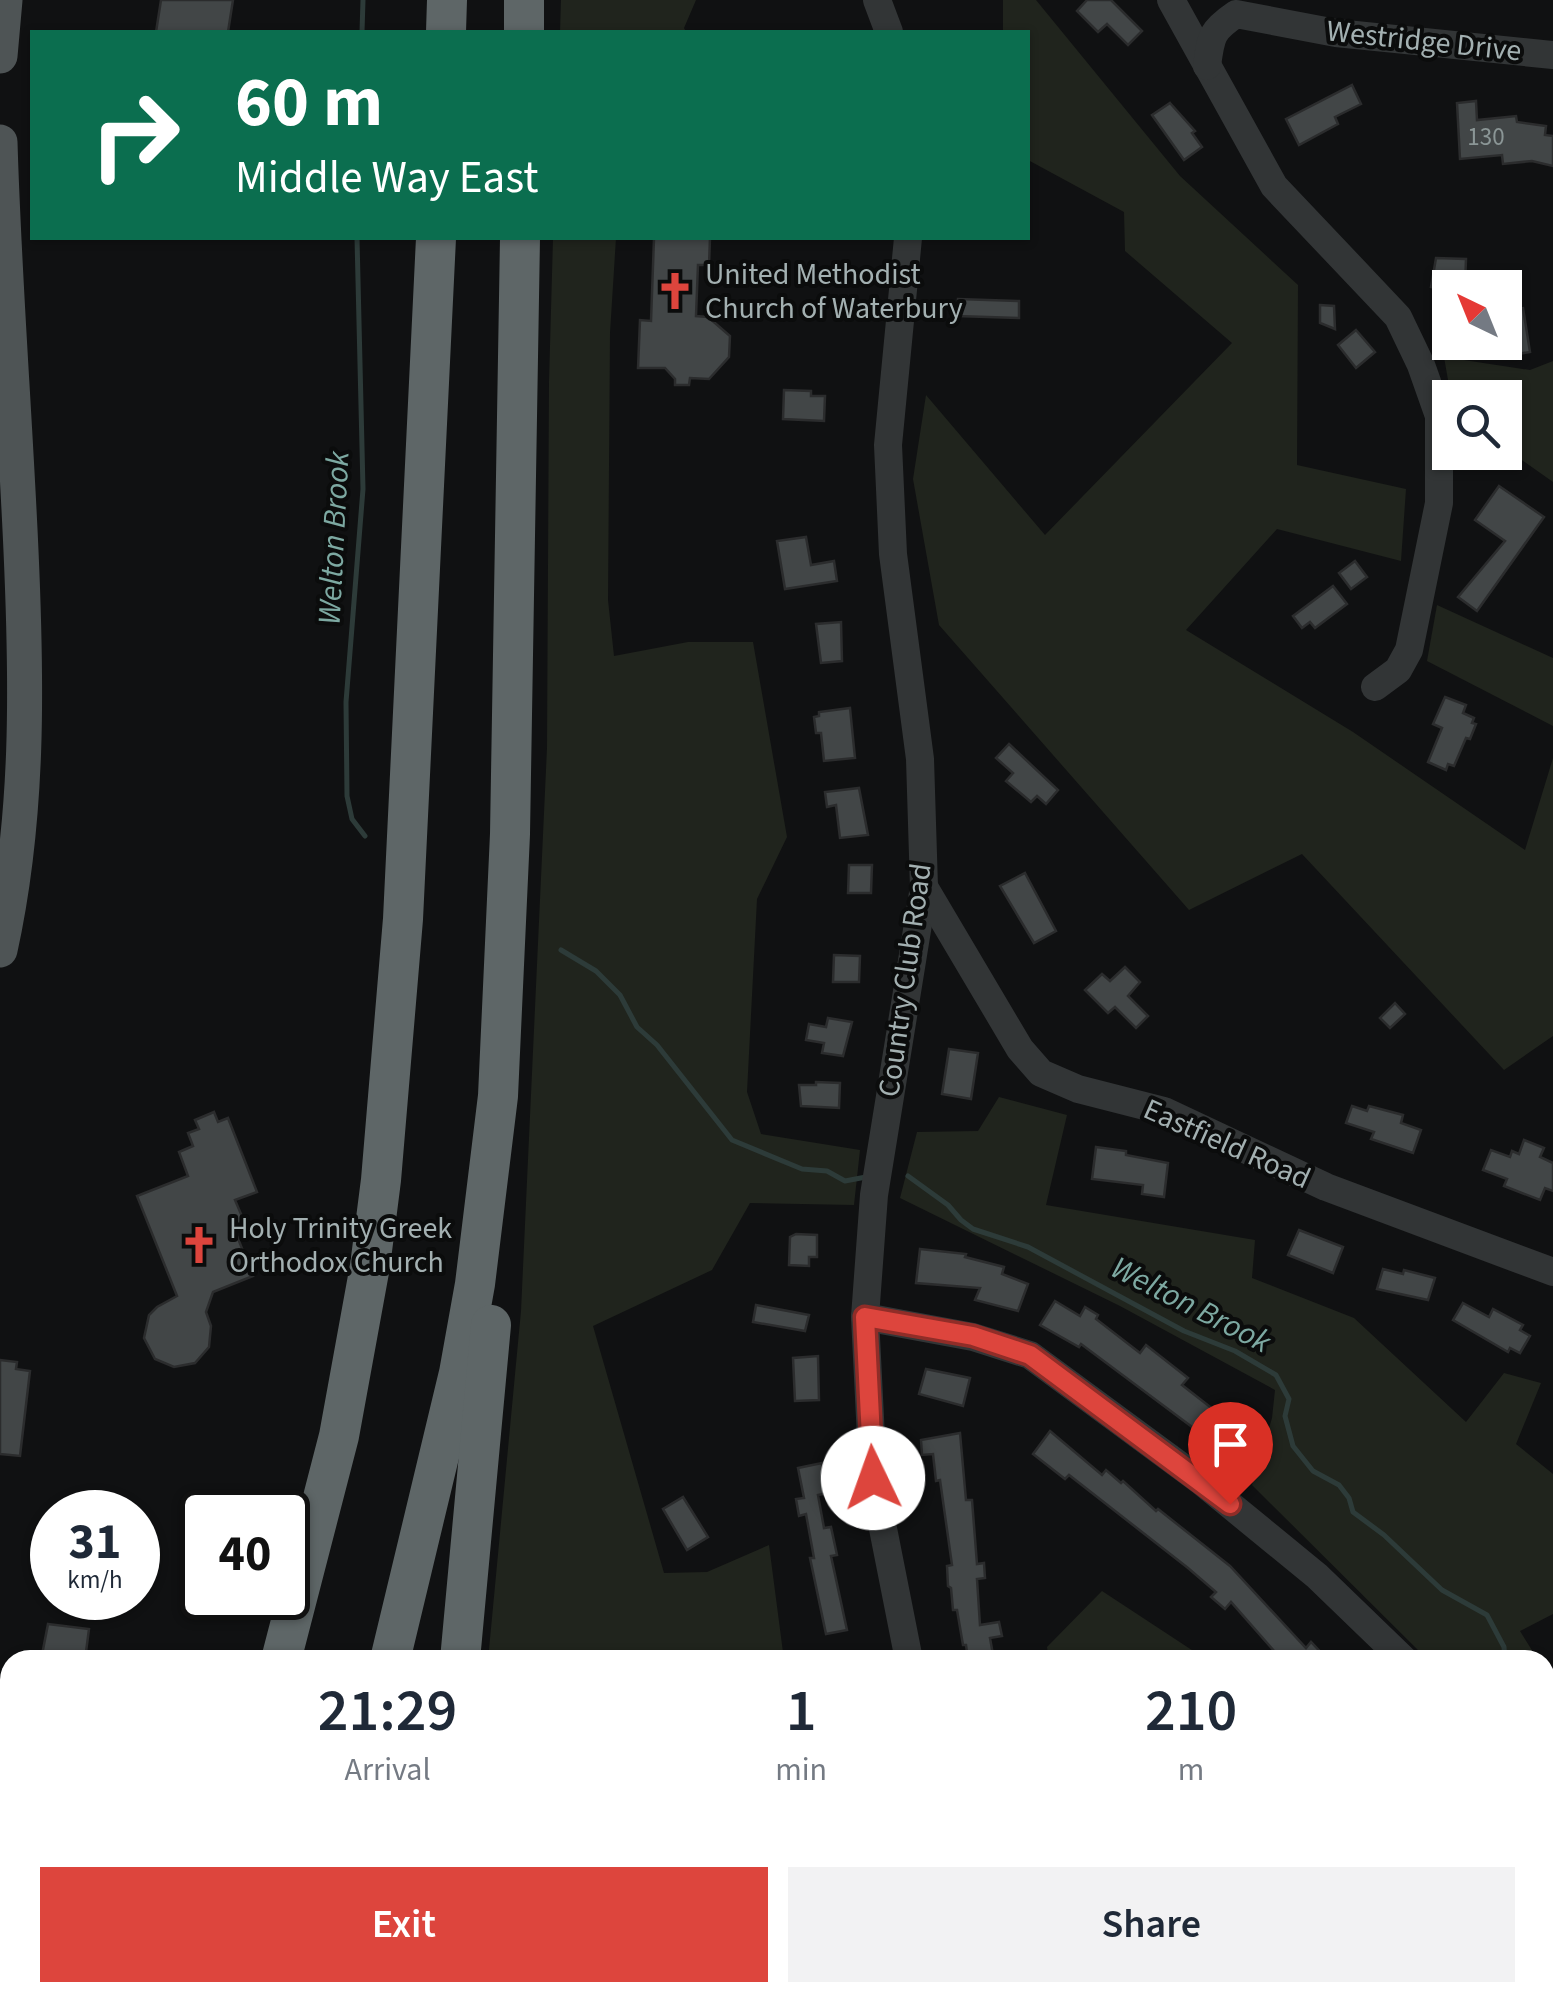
<!DOCTYPE html>
<style>
:root{--surface:#fff;--page:#f2f2f3;--text:#1f2937;--muted:#747a83;--accent:#dd453d}
body{margin:0;font-family:"Source Sans 3",sans-serif;background:var(--page);color:var(--text);height:100vh;display:flex;flex-direction:column;font-size:38px;white-space:nowrap}
*{box-sizing:border-box;margin:0}
p{font-size:32px;color:var(--muted)}
.icon{flex:none;width:55px;height:55px;fill:none;stroke:currentColor;stroke-width:2;stroke-linecap:round;stroke-linejoin:round}
.map{position:relative;flex:1;overflow:hidden}
.panel{position:absolute;left:0px;top:1650px;width:1555px;height:352px;display:flex;flex-direction:column;background:var(--surface);border-radius:30px 30px 0 0;box-shadow:0 2px 8px #0004}
.panel>*{flex:none}
.guide{position:absolute;left:30px;top:30px;width:1000px;height:210px;border-radius:0px;box-shadow:0 2px 8px #0004;background:#0b6e4f;color:#fff;overflow:hidden}
.needle{width:65px;rotate:317deg}
.buttons{position:absolute;left:1432px;top:270px;display:grid;gap:20px}
.buttons a{display:grid;place-items:center;width:90px;height:90px;border-radius:0px;background:var(--surface);box-shadow:0 2px 8px #0004;font-size:50px}
.speed{position:absolute;left:30px;top:1490px;display:flex;gap:20px;font-size:50px;font-weight:700;text-align:center}
.speed>*{display:grid;place-content:center;width:130px;height:130px;border-radius:50%;background:var(--surface);box-shadow:0 2px 8px #0004;line-height:1}
.speed small{font-size:25px;font-weight:400}
.speed .limit{border:5px solid #111;border-radius:15px;background:#fff;color:#111}
.pin{position:absolute;display:grid;place-items:center;width:85px;height:85px;color:#fff;margin:-102px -42px;border-radius:50% 50% 50% 0;rotate:-45deg;box-shadow:0 0 10px #0007}
.pin .icon{rotate:45deg}
.me{position:absolute;width:110px;margin:-55px;rotate:357deg;stroke-linejoin:round;filter:drop-shadow(0 0 8px #0008)}
.turn{display:flex;align-items:center;gap:35px;height:210px;padding:0 40px;font-size:45px}
.turn .icon{width:130px;height:130px;stroke-width:2.5}
.turn b{display:block;font-size:70px;line-height:85px}
.eta{display:flex;justify-content:space-evenly;align-items:center;height:170px;text-align:center}
.eta b{font-size:60px;font-weight:600;line-height:70px}
.primary-button{display:flex;gap:20px;margin-top:auto;padding:20px 40px}
.primary-button a{flex:1;height:115px;border-radius:0px;background:var(--accent);color:#fff;font-size:40px;font-weight:600;line-height:115px;text-align:center}
.primary-button a+a{background:var(--page);color:var(--text)}
.map>svg:first-child{display:block}
</style>
<div class="map">
<svg width="1553" height="2002" viewBox="0 0 1553 2002">
<rect width="100%" height="100%" fill="#101112"/>
<g fill="#20241d">
<path d="M561 0H696L684 28 686 32H560Z"/>
<path d="M1003 0H1036L1180 176 1298 285 1297 465 1406 489 1401 561 1277 529 1186 630 1353 732 1525 850 1553 758V1036L1504 1070 1302 854 1189 910 939 625 913 479 926 395 1045 535 1232 343 1125 251 1124 212 1028 160V32H1003Z"/>
<path d="M553 238H616L610 333 608 600 614 656 688 642H753L787 837 757 899 747 1092 761 1134 860 1150 854 1205 750 1203 712 1270 593 1326 664 1573 707 1572 769 1545 784 1660H488L521 1311 547 748 549 382Z"/>
<path d="M1444 357 1530 370 1553 361V482L1505 448V398L1451 397Z"/>
<path d="M1437 605 1553 658V726L1427 661Z"/>
<path d="M999 1097 1067 1115 1046 1205 1255 1240 1252 1278 1354 1318 1466 1422 1504 1373 1541 1383 1516 1444 1553 1474V1614L1520 1631 1538 1660H1428L1252 1485 1272 1418 1275 1390 1120 1306 900 1198 917 1132 978 1131Z"/>
<path d="M1102 1591 1207 1660H1049L1047 1647Z"/>
<path d="M1545 1671 1553 1684V1784L1545 1776Z"/>
<path d="M456 1993 735 1992 785 2002H456Z"/>
</g>
<g fill="none" stroke-linecap="round" stroke-linejoin="round">
<g stroke="#2d3b39" stroke-width="5">
<path d="M362 32 363 0"/>
<path d="M357 238 363 489 346 702 347 796 352 819 365 836"/>
<path d="M561 950 596 971 620 995 637 1027 657 1045 732 1140 802 1169 827 1171 845 1181 866 1177"/>
<path d="M908 1176 948 1205 961 1220 973 1229 1028 1247 1184 1331 1235 1351 1276 1375 1289 1399 1285 1416 1293 1446 1313 1471 1339 1485 1349 1498 1353 1512 1384 1535 1442 1590 1487 1615 1504 1647 1505 1660"/>
<path d="M1545 1735 1553 1745"/>
</g>
</g>
<g fill="#424647" stroke="#2b2c2d" stroke-width="2.5">
<path d="M161 0H233L228 32H156Z"/>
<path d="M1087 0H1111L1142 31 1128 45 1107 24 1098 32 1077 11Z"/>
<path d="M1352 85 1361 104 1335 117 1338 124 1299 145 1286 119Z"/>
<path d="M1476 101 1477 120 1516 116 1517 122 1546 126 1545 135 1553 136V166L1532 161 1503 164 1502 155 1460 159 1457 103Z"/>
<path d="M1170 103 1195 131 1192 133 1202 147 1184 160 1152 115Z"/>
<path d="M654 238H710L709 265H698L696 316 708 317 730 336 729 357 709 379 690 378 689 385H675V379L665 368H638L640 320 651 321Z"/>
<path d="M1436 258 1466 259 1465 288H1450V291L1431 287Z"/>
<path d="M958 299 1019 301V318L957 316Z"/>
<path d="M1320 305 1334 306 1335 329 1320 323Z"/>
<path d="M1523 308 1530 352 1505 356V310Z"/>
<path d="M1356 330 1375 352 1356 368 1338 345Z"/>
<path d="M784 390 811 391V396H825L824 421 783 419Z"/>
<path d="M1499 486 1544 517 1477 611 1458 597 1505 541 1475 520Z"/>
<path d="M806 537 811 565 834 561 837 581 785 589 777 541Z"/>
<path d="M1355 561 1367 577 1351 589 1339 573Z"/>
<path d="M1333 586 1347 604 1315 628 1310 622 1302 628 1293 616Z"/>
<path d="M841 622 842 661 821 663 816 624Z"/>
<path d="M1445 697 1466 705 1463 713 1474 718 1472 723 1476 724 1470 739 1466 738 1454 766 1448 764 1446 770 1428 762 1442 728 1433 724Z"/>
<path d="M850 708 855 758 824 761 821 733H816L814 717 819 716V712Z"/>
<path d="M1009 744 1058 790 1046 804 1037 796 1031 802 1006 781 1013 773 996 758Z"/>
<path d="M859 788 868 835 840 838 836 805 827 807 825 792Z"/>
<path d="M849 865H872L871 893H848Z"/>
<path d="M1025 873 1056 931 1034 943 1000 886Z"/>
<path d="M834 955 860 956 859 982H833Z"/>
<path d="M1125 967 1140 982 1128 996 1148 1016 1136 1028 1115 1007 1108 1013 1085 990 1102 974 1110 981Z"/>
<path d="M1395 1003 1405 1014 1390 1028 1380 1018Z"/>
<path d="M828 1018 852 1022 843 1056 822 1053 824 1043 806 1040 809 1024 826 1027Z"/>
<path d="M949 1049 978 1053 971 1099 942 1094Z"/>
<path d="M816 1082 840 1083 839 1108 801 1106 799 1085H816Z"/>
<path d="M1352 1106 1367 1111 1369 1106 1403 1115 1401 1123 1421 1130 1413 1153 1371 1139 1374 1132 1346 1123Z"/>
<path d="M214 1112 218 1122 228 1118 257 1192 235 1200 244 1221 233 1226 253 1276 213 1292 206 1312 211 1326 209 1347 195 1363 174 1367 155 1359 144 1338 149 1315 157 1307 177 1296 137 1196 188 1176 179 1152 193 1146 188 1133 199 1129 195 1120Z"/>
<path d="M1524 1140 1544 1148 1540 1157 1553 1163V1191L1545 1188 1540 1200 1504 1186 1507 1179 1483 1170 1491 1150 1510 1157 1512 1151 1519 1154Z"/>
<path d="M1096 1147 1126 1151V1155L1168 1163 1164 1197 1142 1194 1143 1185 1092 1179Z"/>
<path d="M1299 1230 1343 1247 1333 1273 1288 1255Z"/>
<path d="M796 1234 817 1235V1257H809V1266L789 1265 790 1237Z"/>
<path d="M920 1249 966 1254 965 1257 1004 1267 1002 1274 1028 1284 1018 1311 975 1300 980 1288 916 1283Z"/>
<path d="M1383 1269 1403 1274 1404 1270 1435 1278 1428 1300 1377 1289Z"/>
<path d="M1055 1301 1080 1316 1085 1307 1098 1315 1096 1319 1140 1353 1146 1345 1188 1378 1182 1385 1223 1417 1229 1409 1242 1418 1236 1424 1261 1444 1243 1465 1081 1344 1079 1347 1040 1325Z"/>
<path d="M1463 1303 1489 1317 1493 1309 1523 1325 1520 1330 1530 1336 1520 1353 1510 1348 1508 1352 1453 1320Z"/>
<path d="M756 1305 809 1315 805 1331 753 1322Z"/>
<path d="M818 1356 819 1400 795 1401 793 1358Z"/>
<path d="M0 1360 17 1362 16 1369 30 1371 20 1456 0 1454Z"/>
<path d="M926 1369 970 1378 963 1406 919 1394Z"/>
<path d="M1050 1431 1102 1475 1106 1470 1121 1483 1123 1481 1156 1511 1158 1509 1230 1566 1306 1648 1311 1642 1328 1660H1282L1231 1602 1225 1609 1211 1597 1216 1592 1188 1568 1069 1475 1065 1479 1033 1454Z"/>
<path d="M960 1433 966 1500H972L977 1564 984 1563 985 1578 977 1579 980 1625 999 1622 1002 1636 990 1638 994 1660H968L966 1645H963L957 1610H953L951 1588 948 1586 947 1566 952 1565 940 1480 936 1481 933 1454 922 1455 921 1440Z"/>
<path d="M822 1463 828 1493 818 1495 824 1528 831 1527 837 1555 831 1556 847 1630 826 1634 810 1558H814L806 1514 799 1516 796 1499 804 1498 798 1468Z"/>
<path d="M683 1497 708 1537 687 1550 663 1509Z"/>
<path d="M48 1624 89 1629 85 1660H41Z"/>
</g>
<g fill="none" stroke-linecap="round" stroke-linejoin="round">
<g stroke="#323536" stroke-width="28">
<path d="M877 0 889 32"/>
<path d="M1171 0 1274 186 1398 317 1421 365 1439 416V503L1409 650 1398 670 1375 687"/>
<path d="M1207 66C1211 36 1211 31 1236 14L1336 33 1553 55"/>
<path d="M908 238 888 445 893 554 920 759 924 887 874 1195 865 1317 873 1478 909 1660"/>
<path d="M924 887 1020 1049 1041 1073 1078 1089 1164 1111 1326 1187 1553 1272"/>
<path d="M865 1317 973 1337 1030 1355 1201 1481 1317 1576 1404 1660"/>
<path d="M1545 1796 1553 1804"/>
<path d="M966 1992 968 2002"/>
<path d="M1297 1992 1301 2002"/>
</g>
<g stroke="#4e5455" stroke-width="35">
<path d="M0 56 5 0"/>
<path d="M0 142C4 279 15 415 21 551 27 685 29 818 0 950"/>
</g>
<g stroke="#5e6667" stroke-width="40">
<path d="M446 32 447 0"/>
<path d="M524 32V0"/>
<path d="M281 1660 339 1436 370 1266 381 1180 403 919 436 238"/>
<path d="M390 1660 459 1373 475 1284 498 1096 510 834 520 238"/>
<path d="M460 1660 491 1325"/>
<path d="M150 2002 154 1992"/>
<path d="M277 2002 280 1992"/>
<path d="M429 2002 430 1992"/>
</g>
</g>
<g fill="none" stroke-linecap="round" stroke-linejoin="round">
<g stroke="#902d28" stroke-width="25">
<path id="route" d="M873 1478 865 1317 973 1336 1030 1355 1230 1504"/>
</g>
<use href="#route" stroke="#dd453d" stroke-width="18"/>
</g>
<defs>
<g id="church-bare" transform="scale(3)"><path d="M-1.2-6h2.4v3.5h3.3v2.4h-3.3V6h-2.4V-.1h-3.3v-2.4h3.3Z" fill="#dd453d" stroke="#0b0c0c" stroke-width="2.5" paint-order="stroke"/></g>
</defs>
<g fill-rule="evenodd">
<use href="#church-bare" x="675" y="291"/>
<use href="#church-bare" x="199" y="1245"/>
</g>
<g text-anchor="middle" dominant-baseline="central" stroke-width="8" stroke-linejoin="round" paint-order="stroke">
<g font-size="25" fill="#8b9696">
<text x="1486" y="137">130</text>
</g>
<g font-size="30" fill="#a3b0b1" stroke="#0b0c0c">
<text transform="translate(1424 41) rotate(6)">Westridge Drive</text>
<text transform="translate(905 980) rotate(-82)">Country Club Road</text>
<text transform="translate(1227 1144) rotate(24)">Eastfield Road</text>
</g>
<g font-size="30" fill="#a3b0b1" stroke="#0b0c0c" text-anchor="start">
<text x="705" y="274">United Methodist<tspan x="705" dy="34">Church of Waterbury</tspan></text>
<text x="229" y="1228">Holy Trinity Greek<tspan x="229" dy="34">Orthodox Church</tspan></text>
</g>
<g font-size="32" font-style="italic" fill="#7da9a2" stroke="#0b0c0c">
<text transform="translate(334 538) rotate(-87)">Welton Brook</text>
<text transform="translate(1191 1305) rotate(27)">Welton Brook</text>
</g>
</g>
</svg>
<div class="buttons">
<a><svg class="needle" viewBox="-14 -14 28 28"><path d="M0-13l5 13h-10z" fill="#e53935"/><path d="M0 13l5-13h-10z" fill="#747a83"/></svg></a>
<a><svg class="icon" aria-label="search" viewBox="0 0 24 24"><circle cx="10" cy="10" r="6"/><path d="M15 15l6 6"/></svg></a>
</div>
<div class="speed"><div>31<small>km/h</small></div><div class="limit">40</div></div>
<div class="pin" style="left:1230px;top:1504px;background:#d93025"><svg class="icon" aria-label="arrive" viewBox="0 0 24 24"><path d="M6 21V4h12l-3 4 3 4H6"/></svg></div>
<svg class="me" style="left:873px;top:1478px" viewBox="-20 -20 40 40"><circle r="19" fill="#fff"/><path d="M0-13L10 11 0 6-10 11z" fill="#dd453d"/></svg>
<div class="guide">
<div class="turn"><svg class="icon" aria-label="right" viewBox="0 0 24 24"><path d="M7 20v-9h11M14 6l5 5-5 5"/></svg><div><b>60 m</b>Middle Way East</div></div>
</div>
<section class="panel">
<div class="eta">
<div><b>21:29</b><p>Arrival</p></div>
<div><b>1</b><p>min</p></div>
<div><b>210</b><p>m</p></div>
</div>
<div class="primary-button"><a>Exit</a><a>Share</a></div>
</section>
</div>
